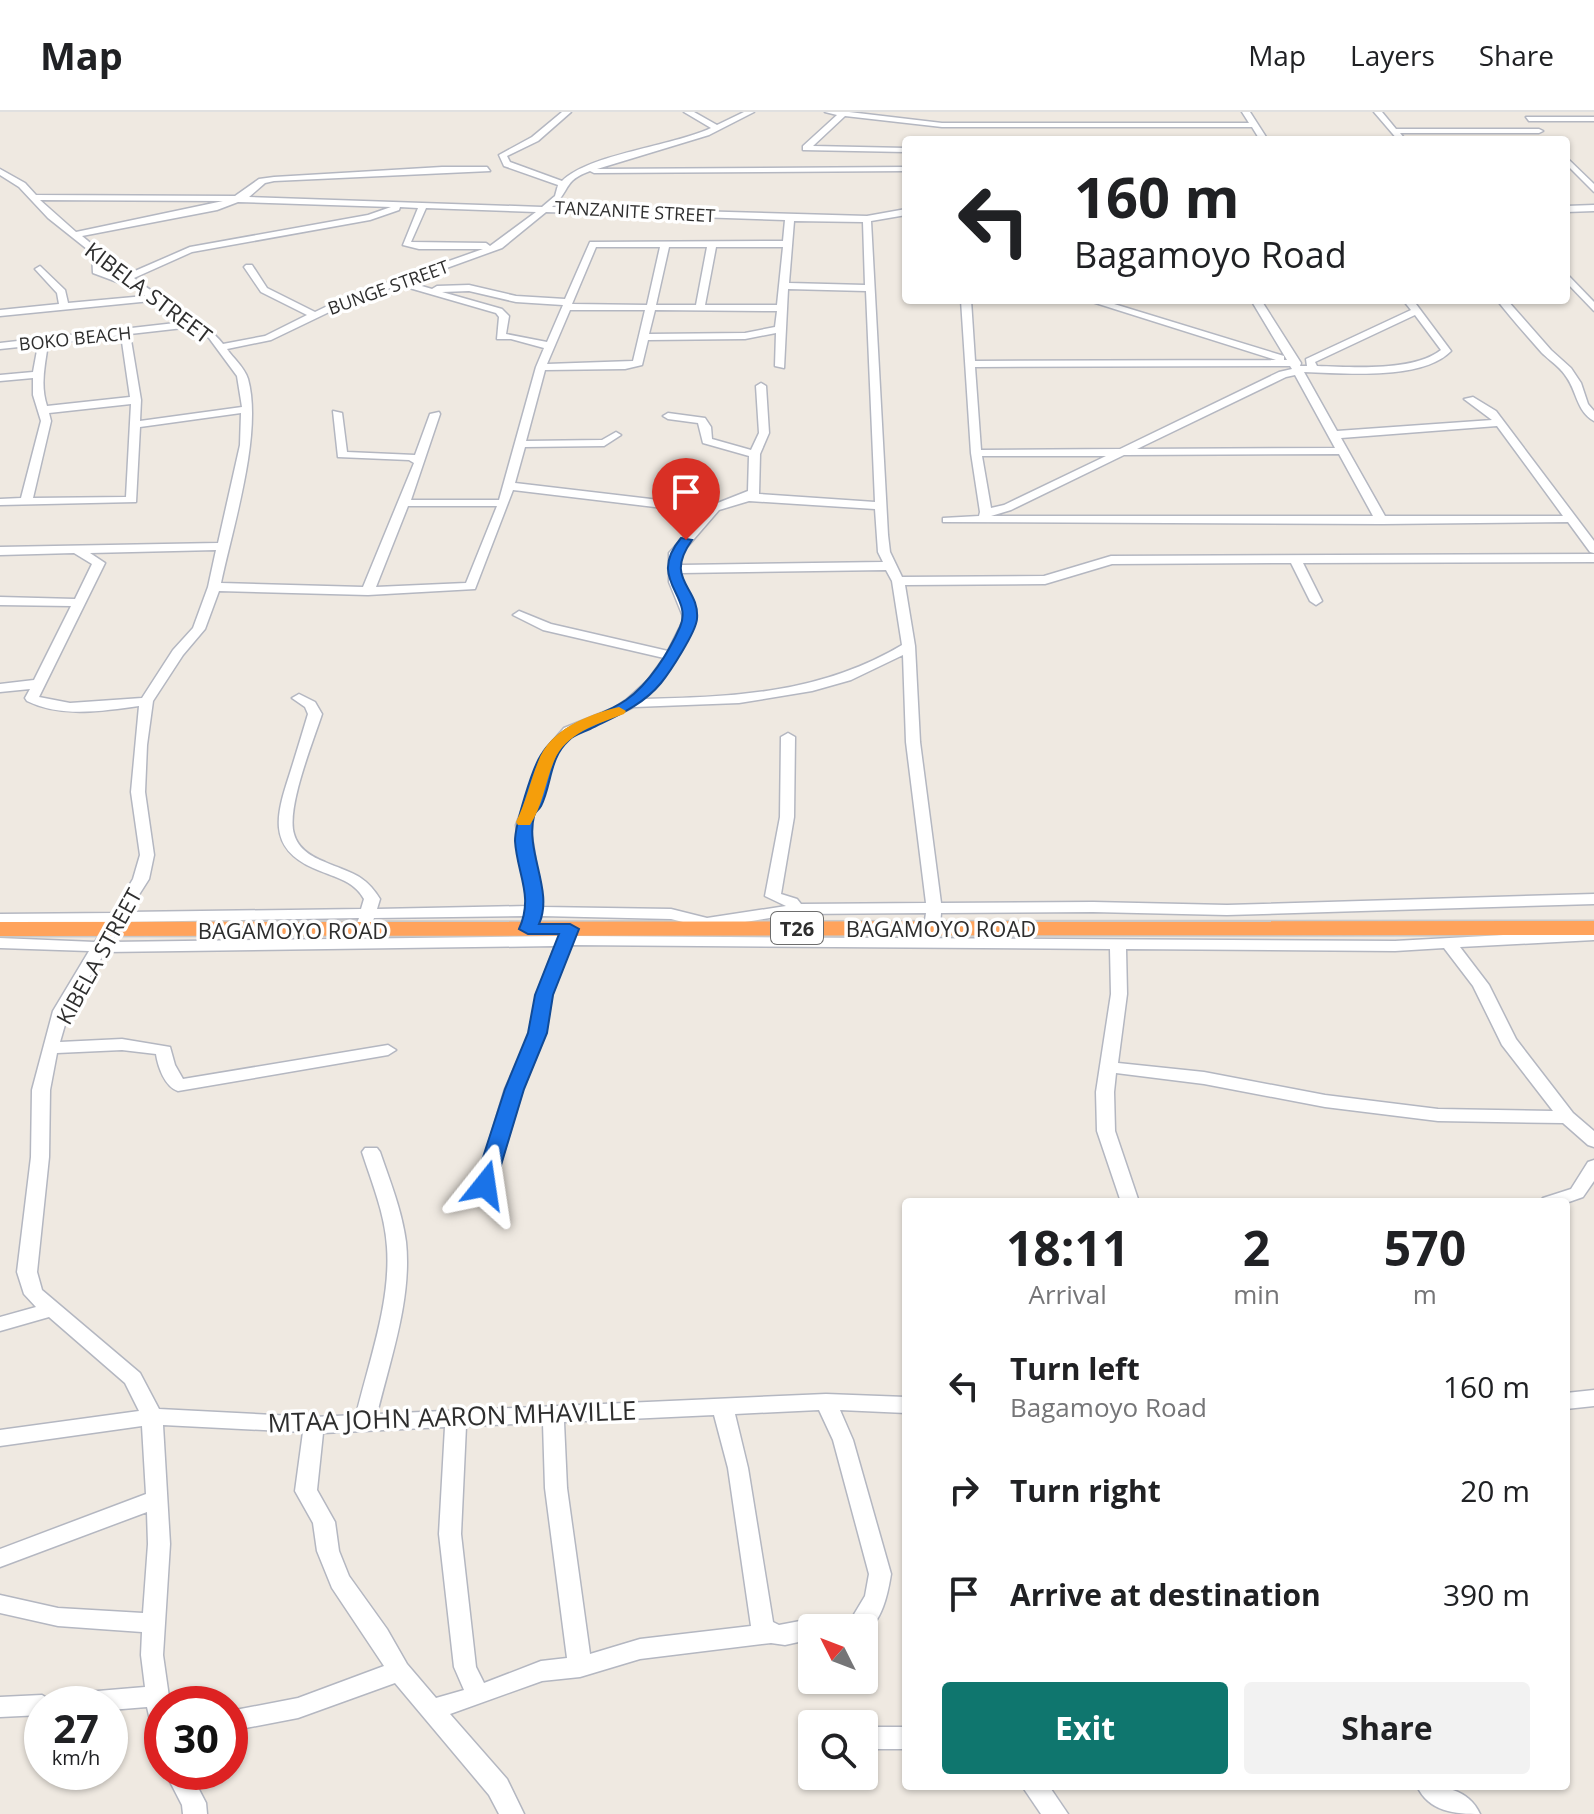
<!DOCTYPE html>
<style>
:root{--surface:#fff;--page:#f2f2f2;--text:#202124;--muted:#757577;--line:#e0e0e0;--accent:#0f766e}
body{margin:0;font-family:"Open Sans",sans-serif;background:var(--page);color:var(--text);height:100vh;display:flex;flex-direction:column;font-size:30px;white-space:nowrap}
*{box-sizing:border-box;margin:0}
p{font-size:26px;color:var(--muted)}
.icon{flex:none;width:44px;height:44px;fill:none;stroke:currentColor;stroke-width:2;stroke-linecap:round;stroke-linejoin:round}
.map{position:relative;flex:1;overflow:hidden}
.panel{position:absolute;left:902px;top:1086px;width:668px;height:592px;display:flex;flex-direction:column;background:var(--surface);border-radius:8px;box-shadow:0 2px 6px #0004}
.panel>*{flex:none}
.banner{position:absolute;left:902px;top:24px;width:668px;height:168px;border-radius:8px;box-shadow:0 2px 6px #0004;background:#fff;color:var(--text);overflow:hidden}
.needle{width:52px;rotate:312deg}
.tools{position:absolute;left:798px;top:1502px;display:grid;gap:16px}
.tools a{display:grid;place-items:center;width:80px;height:80px;border-radius:8px;background:var(--surface);box-shadow:0 2px 6px #0004;font-size:40px}
.speed{position:absolute;left:24px;top:1574px;display:flex;gap:16px;font-size:40px;font-weight:700;text-align:center}
.speed>*{display:grid;place-content:center;width:104px;height:104px;border-radius:50%;background:var(--surface);box-shadow:0 2px 6px #0004;line-height:1}
.speed small{font-size:20px;font-weight:400}
.speed .limit{border:12px solid #d22;background:#fff;color:#111}
.pin{position:absolute;display:grid;place-items:center;width:68px;height:68px;color:#fff;margin:-82px -34px;border-radius:50% 50% 50% 0;rotate:-45deg;box-shadow:0 0 8px #0007}
.pin .icon{rotate:45deg}
.me{position:absolute;width:88px;margin:-44px;rotate:15deg;stroke-linejoin:round;filter:drop-shadow(0 0 6px #0008)}
.turn{display:flex;align-items:center;gap:28px;height:168px;padding:0 40px;font-size:36px}
.turn .icon{width:104px;height:104px;stroke-width:2.5}
.turn b{display:block;font-size:56px;line-height:68px}
.eta{display:flex;justify-content:space-evenly;align-items:center;height:136px;text-align:center}
.eta b{font-size:48px;font-weight:700;line-height:56px}
.cta{display:flex;gap:16px;margin-top:auto;padding:16px 40px}
.cta a{flex:1;height:92px;border-radius:8px;background:var(--accent);color:#fff;font-size:32px;font-weight:700;line-height:92px;text-align:center}
.cta a+a{background:var(--page);color:var(--text)}
ul{padding:0;list-style:none}
li{display:flex;align-items:center;gap:24px;height:104px;padding:0 40px}
li div{flex:1}
li b{display:block;font-size:30px}
li em{font-style:normal}
header{display:flex;align-items:center;gap:48px;box-sizing:border-box;height:112px;padding:0 40px;background:var(--surface);border-bottom:2px solid var(--line)}
header strong{font-size:38px}
nav{display:flex;gap:44px;margin-inline-start:auto;font-size:28px}
.map>svg:first-child{display:block}
</style>
<header>
<strong>Map</strong>
<nav><a>Map</a><a>Layers</a><a>Share</a></nav>
</header>
<div class="map">
<svg width="1594" height="1702" viewBox="0 0 1594 1702">
<rect width="100%" height="100%" fill="#efe9e1"/>
<g fill="none" stroke-linecap="round" stroke-linejoin="round">
<g stroke="#b4b7c1" stroke-width="3">
<g id="minor">
<path d="M562 0H571L538 29 507 44 510 50 562 69C589 42 673 34 711 16L684 0H694L717 13 744 0H754L709 23 597 57 906 55V59L594 61 590 59C562 69 571 79 552 95L867 104 906 97V103L871 109 888 423 890 440 902 465 1044 464 1111 444 1594 442V450L1303 451 1322 489 1316 493 1310 489 1291 451 1112 452 1045 472 905 473 915 534 920 630 941 791 1093 790 1227 793 1594 782V792L1227 803 1093 800 941 801 940 815 932 820 924 815 926 801 795 802 707 816 671 807 542 804 538 811 532 813 524 808 526 804 374 806 371 814 365 816 357 811 359 806 123 810 111 830 559 824 562 818H574L575 824 1395 829 1594 818V828L1460 835 1489 873 1516 927 1573 1001 1594 1019V1035L1588 1033 1563 1011 1438 1009 1325 995 1204 972 1116 961 1114 980 1115 1019 1139 1090H1121L1097 1019 1096 980 1111 882 1110 837 571 833 552 883 546 921 523 977 494 1073 491 1077H479L476 1073 505 977 530 921 536 883 555 834 105 840 69 899 60 930 122 927 170 935 175 953 183 967 388 933 396 938 388 943 178 979C165 975 158 955 156 942L122 938 57 941 50 978 49 1045 37 1160 42 1178 140 1261 159 1297 314 1305 356 1303C369 1249 391 1190 387 1135 385 1102 372 1071 362 1040L365 1036H377L380 1040C390 1069 402 1099 406 1130 412 1187 390 1248 377 1302L826 1282 906 1285V1301L840 1298 853 1328 891 1462C888 1481 882 1511 864 1520V1516H812V1527L785 1533 771 1531 640 1547 580 1565 542 1569 450 1602 507 1667 524 1702H499L489 1683 395 1571 298 1606 230 1619V1599L298 1586 384 1554 332 1476 317 1439 313 1411 295 1379 303 1320 163 1313 170 1432 163 1543 170 1592H162V1629L154 1626 147 1595 110 1598V1592H42V1603L0 1605V1585L42 1583 52 1589 54 1585 62 1582 145 1575 141 1543 142 1520 58 1514 0 1501V1483L58 1496 143 1501 148 1432 147 1400 0 1455V1437L146 1382 142 1314 0 1334V1318L139 1299 125 1271 49 1205 0 1219V1205L36 1195 24 1182 17 1160 31 1045 32 978 53 899 89 839 0 836V826L95 830 107 810 0 812V802L113 801 133 767 140 743 131 680 139 594C103 599 61 606 27 589L25 586 30 577 0 580V572L34 568 71 494 0 493V485L75 487 92 452 74 441 0 443V435L218 431 240 333 241 301 140 315 136 390 0 393V387L21 386 41 309 33 283V266L0 269V263L33 260 38 233 0 237V231L184 210 151 189 0 204V198L59 192 57 181 35 157 40 154 65 178 68 191 145 184 136 177 93 161 92 141 48 106 19 75 0 63V57L25 71 36 83 235 84 259 67 274 65 442 55H487L490 59 274 69 265 71 249 85 542 95 555 84 558 73 504 54 499 43 532 25ZM40 88 223 89 76 120ZM238 90 391 95 368 103 190 135 128 162 82 124 217 98ZM400 95 418 96 403 133 419 137H483L344 186 315 200 267 176 252 153H246L244 155 261 180 307 203 265 224 223 232C206 209 160 187 134 166L192 140 370 108 399 98ZM426 96 536 100 490 134 486 131 411 130ZM546 100 785 108 783 129 590 130 565 187 516 184 469 173 437 174 432 177 408 170 502 136ZM794 109 863 110 865 173 789 171ZM596 135H660L647 193 572 192ZM669 135H707L696 193H656ZM716 135H783L777 193H705ZM101 148 122 166 101 158ZM399 173 496 201 499 205 497 227H511L544 236 536 255 499 388H411L440 302 439 300 430 302 415 343 347 340 342 301 333 299 338 345 409 348 414 351 363 475 221 471C232 418 263 321 248 267 245 256 233 246 227 237L271 228 350 190ZM788 177 866 179 875 390 759 382 760 342 769 321 766 274 761 271 756 274 759 321 751 338 712 327 711 315 705 306 668 301 663 304 668 307 698 311 703 331 749 344 748 379 710 394 515 371 525 335 604 334 621 323 616 320 602 328 526 329 545 258 625 257 642 253 648 228 745 227 776 221 775 254 784 256ZM469 179 516 190 563 193 547 230 506 222 509 204 502 197 442 180ZM570 198H645L633 249 547 252ZM655 198 777 199 775 215 745 221 649 222ZM192 215 209 226 237 264 242 295 140 309 141 288 130 222ZM121 223 130 285 47 294C40 273 45 253 48 232ZM131 292 126 385 33 386 51 309 49 301ZM513 378 705 401 669 441V470L684 507 668 539 551 512 519 499 513 503 543 518 664 546 648 568 626 588 614 596 564 616 544 639 516 713 528 794 377 797 380 787C365 762 350 761 325 750 312 745 298 737 294 722 286 696 313 630 322 602L315 590 299 582 292 586 305 595 308 602C302 622 296 642 290 661 277 701 266 735 313 756 332 765 353 767 364 787L361 797 128 800 149 767 154 743 145 680 147 633 153 589 183 543 205 517 219 479 368 483 475 477ZM749 389 875 397 878 440 883 450 681 453V442L719 398ZM408 394H497L466 471 376 475ZM216 438 208 475 193 516 173 538 142 586 70 591 39 585 105 451 90 441ZM886 458 892 469 902 533C821 581 737 585 644 587L677 546 696 507 681 470V461ZM903 543 906 630 926 791 801 792 797 787 781 782 794 705 795 625 788 621 781 625 780 705 765 784 786 794 707 806 671 797 543 795 530 713 558 639 574 622 634 595 739 591 812 579 851 568ZM1444 836 1473 874 1502 933 1553 999 1438 997 1325 983 1204 960 1118 951 1127 882 1126 837 1395 839ZM819 1298 833 1328 869 1462 865 1484 853 1504 816 1506 779 1513 773 1510 748 1356 735 1302ZM714 1303 728 1356 751 1514 640 1527 590 1542 567 1376 564 1310ZM543 1311 545 1376 567 1546 541 1549 484 1571 476 1555 461 1422 466 1314ZM445 1315 439 1422 454 1555 464 1578 436 1586 407 1552 387 1517 349 1464 339 1439 335 1410 317 1378 323 1321Z"/>
<path d="M825 0H849L942 11H1249L1242 0H1250L1268 28H1260L1252 15H942L845 4 813 34 906 36V40L803 38V34L837 3Z"/>
<path d="M1374 0H1382L1396 17H1539L1543 19 1539 21H1400L1405 27 1398 28Z"/>
<path d="M1526 5H1594V9H1529Z"/>
<path d="M1566 45 1594 72V80L1566 52Z"/>
<path d="M1594 93V99L1566 100V94Z"/>
<path d="M1566 161 1594 190V199L1566 170Z"/>
<path d="M961 188H971L975 249 1276 248 1086 188H1101L1284 244V248H1287L1251 188H1261L1301 251 1300 254H1307L1306 247 1411 198 1403 188H1413L1451 239C1422 269 1344 261 1304 260L1337 319 1492 308 1464 287 1473 285 1496 299 1594 429V441L1590 440 1568 410 1382 412 943 410V406L979 404 980 400 971 341ZM1415 203 1441 238C1413 260 1352 255 1317 254L1315 250ZM1290 254 1292 257 1279 260 1120 337 981 338 975 255ZM1295 263 1335 336 1137 337 1286 265ZM1497 314 1563 404H1385L1341 326ZM1339 342 1373 404H991L1011 398 1124 343ZM982 344H1106L1004 393 991 396Z"/>
<path d="M1497 188H1507L1551 238 1571 256 1581 271 1588 292 1594 299V309C1576 299 1577 278 1565 263 1559 254 1549 248 1542 241 1527 224 1511 206 1497 188Z"/>
<path d="M1594 1048V1069L1583 1085 1566 1091 1540 1090 1543 1086 1571 1077 1588 1050Z"/>
<path d="M1594 1278V1294L1566 1297V1281Z"/>
<rect x="864" y="1615" width="42" height="22"/>
<path d="M165 1660H190L206 1691 207 1702H183L182 1693Z"/>
<path d="M1022 1674H1049L1068 1702H1041Z"/>
<path d="M1417 1674C1442 1674 1468 1676 1480 1702 1455 1702 1429 1700 1417 1674Z"/>
</g>
</g>
<g stroke="#c9c9c9" stroke-width="3">
<path id="highway" d="M1594 809V823L0 824V810Z"/>
</g>
<use href="#minor" fill="#fff" fill-rule="evenodd"/>
<use href="#highway" fill="#ffa35c" fill-rule="evenodd"/>
</g>
<path fill="#1a73e8" stroke="#114b97" stroke-width="2" d="M681 426 692 428C663 469 700 474 697 507 696 520 670 560 661 571 642 594 616 604 590 617 584 620 574 623 569 628 549 646 552 672 541 694 537 701 536 697 534 704 525 740 554 779 539 812H570L579 817 553 883 547 921 524 977 495 1073 492 1078H477L474 1073 505 977 528 921 535 883 559 822H528L519 817C534 784 517 762 515 729 515 713 532 657 541 643 565 606 594 610 626 588 649 572 669 540 680 515 694 483 646 468 681 426Z"/>
<path fill="#f59e0b" d="M619 595 626 599 624 602C597 612 566 621 554 649 545 671 543 693 530 713H518L516 710C526 690 530 670 538 650 550 617 587 603 619 595Z"/>
<g text-anchor="middle" dominant-baseline="central" stroke-width="7" stroke-linejoin="round" paint-order="stroke">
<g font-size="18" fill="#2e2e2e" stroke="#fff">
<text transform="translate(635 99) rotate(3)">TANZANITE STREET</text>
<text transform="translate(388 175) rotate(-20)">BUNGE STREET</text>
<text transform="translate(75 226) rotate(-6)">BOKO BEACH</text>
</g>
<rect fill="#fff" stroke="#6d6d6d" stroke-width="2" x="771" y="800" width="52" height="32" rx="6"/>
<g font-size="20" font-weight="bold" fill="#2e2e2e">
<text x="797" y="816">T26</text>
</g>
<g font-size="22" fill="#2e2e2e" stroke="#fff">
<text transform="translate(149 180) rotate(37)">KIBELA STREET</text>
<text x="941" y="816">BAGAMOYO ROAD</text>
<text x="293" y="818">BAGAMOYO ROAD</text>
<text transform="translate(98 844) rotate(-61)">KIBELA STREET</text>
</g>
<g font-size="26" fill="#2e2e2e" stroke="#fff">
<text transform="translate(452 1304) rotate(-2)">MTAA JOHN AARON MHAVILLE</text>
</g>
</g>
</svg>
<div class="tools">
<a><svg class="needle" viewBox="-14 -14 28 28"><path d="M0-13l5 13h-10z" fill="#e53935"/><path d="M0 13l5-13h-10z" fill="#757577"/></svg></a>
<a><svg class="icon" aria-label="search" viewBox="0 0 24 24"><circle cx="10" cy="10" r="6"/><path d="M15 15l6 6"/></svg></a>
</div>
<div class="speed"><div>27<small>km/h</small></div><div class="limit">30</div></div>
<div class="pin" style="left:686px;top:428px;background:#d93025"><svg class="icon" aria-label="arrive" viewBox="0 0 24 24"><path d="M6 21V4h12l-3 4 3 4H6"/></svg></div>
<svg class="me" style="left:485px;top:1073px" viewBox="-20 -20 40 40"><path d="M0-17L14 15 0 8-14 15z" fill="#1a73e8" stroke="#fff" stroke-width="4"/></svg>
<div class="banner">
<div class="turn"><svg class="icon" aria-label="left" viewBox="0 0 24 24"><path d="M17 20v-9H6M10 6l-5 5 5 5"/></svg><div><b>160 m</b>Bagamoyo Road</div></div>
</div>
<section class="panel">
<div class="eta">
<div><b>18:11</b><p>Arrival</p></div>
<div><b>2</b><p>min</p></div>
<div><b>570</b><p>m</p></div>
</div>
<ul>
<li><svg class="icon" aria-label="left" viewBox="0 0 24 24"><path d="M17 20v-9H6M10 6l-5 5 5 5"/></svg><div><b>Turn left</b><p>Bagamoyo Road</p></div><em>160 m</em></li>
<li><svg class="icon" aria-label="right" viewBox="0 0 24 24"><path d="M7 20v-9h11M14 6l5 5-5 5"/></svg><div><b>Turn right</b></div><em>20 m</em></li>
<li><svg class="icon" aria-label="arrive" viewBox="0 0 24 24"><path d="M6 21V4h12l-3 4 3 4H6"/></svg><div><b>Arrive at destination</b></div><em>390 m</em></li>
</ul>
<div class="cta"><a>Exit</a><a>Share</a></div>
</section>
</div>
